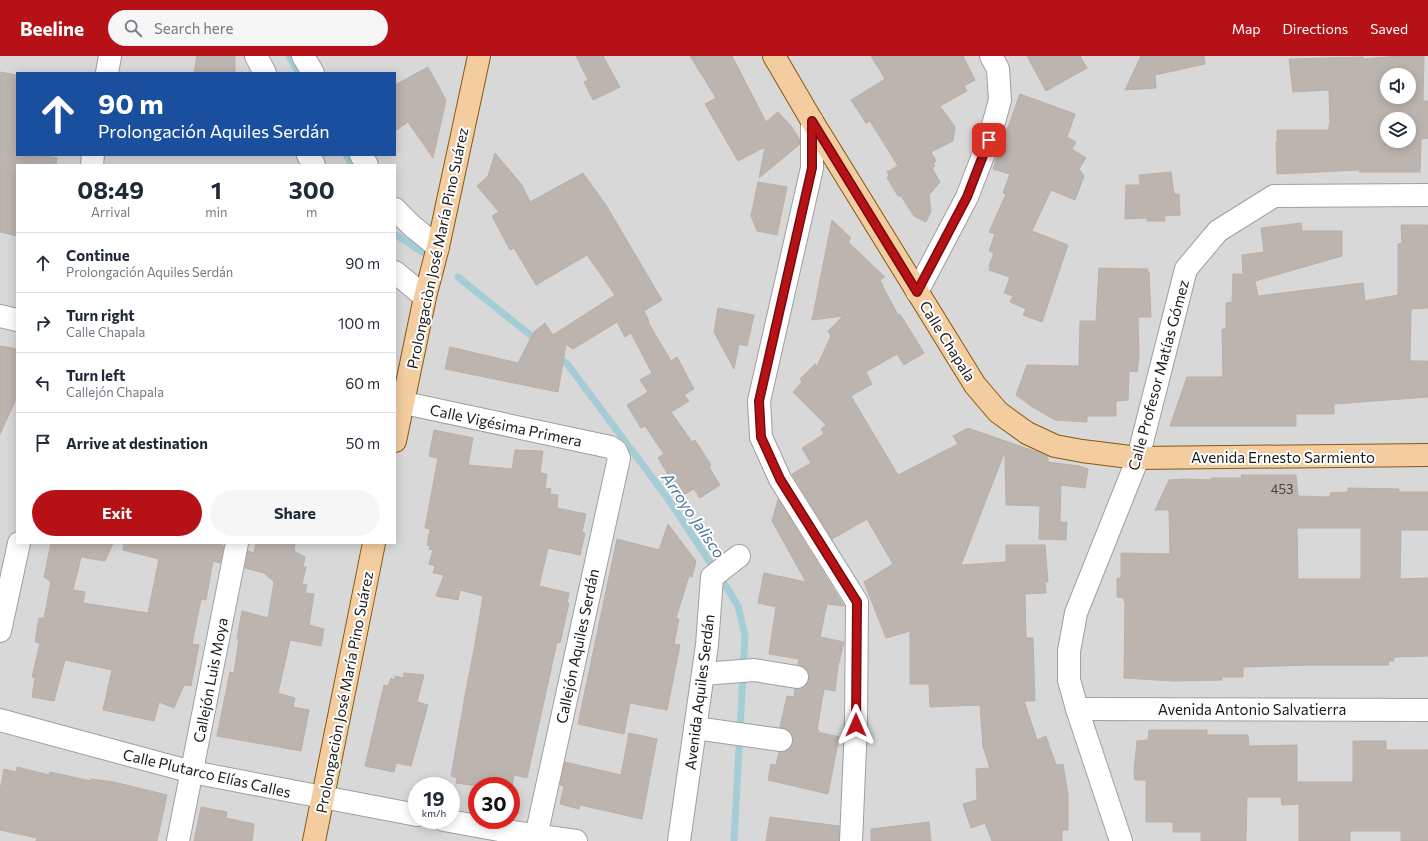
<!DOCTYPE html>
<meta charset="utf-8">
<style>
:root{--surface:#fff;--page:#f6f6f7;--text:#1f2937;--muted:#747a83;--line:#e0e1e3;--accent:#b61116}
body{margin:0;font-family:Commissioner,sans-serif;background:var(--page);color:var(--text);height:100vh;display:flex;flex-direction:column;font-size:15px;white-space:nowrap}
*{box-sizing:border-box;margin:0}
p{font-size:13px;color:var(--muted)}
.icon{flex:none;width:22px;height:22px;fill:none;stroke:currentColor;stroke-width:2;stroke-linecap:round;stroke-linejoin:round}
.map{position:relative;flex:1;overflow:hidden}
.side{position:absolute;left:16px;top:108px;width:380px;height:380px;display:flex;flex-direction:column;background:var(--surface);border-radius:0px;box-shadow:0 2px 10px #0003}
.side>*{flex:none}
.hud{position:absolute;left:16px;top:16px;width:380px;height:84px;border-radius:0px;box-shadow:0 2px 10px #0003;background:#1a4fa0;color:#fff;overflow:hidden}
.controls{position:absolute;left:1380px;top:12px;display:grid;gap:8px}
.controls a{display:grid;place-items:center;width:36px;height:36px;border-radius:50%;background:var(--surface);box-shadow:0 2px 10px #0003;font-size:20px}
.speed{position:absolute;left:408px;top:721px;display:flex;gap:8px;font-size:20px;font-weight:700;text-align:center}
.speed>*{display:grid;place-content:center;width:52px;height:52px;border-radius:50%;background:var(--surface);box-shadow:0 2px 10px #0003;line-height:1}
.speed small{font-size:10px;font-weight:400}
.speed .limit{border:6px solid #d22;background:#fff;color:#111}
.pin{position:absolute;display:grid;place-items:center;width:34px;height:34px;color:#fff;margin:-17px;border-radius:8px;box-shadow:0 2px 6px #0006}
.me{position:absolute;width:44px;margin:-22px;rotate:0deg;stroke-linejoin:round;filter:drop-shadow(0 0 3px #0008)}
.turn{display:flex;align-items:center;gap:14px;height:84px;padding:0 16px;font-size:18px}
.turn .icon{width:52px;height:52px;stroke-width:2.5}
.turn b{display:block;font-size:28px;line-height:34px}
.eta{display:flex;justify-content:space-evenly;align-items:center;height:68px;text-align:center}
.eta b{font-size:24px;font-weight:700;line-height:28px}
.primary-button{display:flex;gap:8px;margin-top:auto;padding:8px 16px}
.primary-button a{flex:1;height:46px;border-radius:24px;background:var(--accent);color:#fff;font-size:16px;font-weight:700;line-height:46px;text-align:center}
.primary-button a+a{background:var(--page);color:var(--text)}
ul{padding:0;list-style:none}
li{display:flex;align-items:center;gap:12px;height:60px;padding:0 16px;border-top:1px solid var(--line)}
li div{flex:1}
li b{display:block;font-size:15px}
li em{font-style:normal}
header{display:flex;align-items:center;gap:24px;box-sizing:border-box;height:56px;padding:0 20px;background:var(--accent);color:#fff}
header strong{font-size:19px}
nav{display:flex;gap:22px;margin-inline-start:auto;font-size:14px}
.search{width:280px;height:36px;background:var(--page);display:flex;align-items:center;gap:10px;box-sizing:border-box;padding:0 14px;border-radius:22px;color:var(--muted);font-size:15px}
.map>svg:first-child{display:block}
</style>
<header>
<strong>Beeline</strong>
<div class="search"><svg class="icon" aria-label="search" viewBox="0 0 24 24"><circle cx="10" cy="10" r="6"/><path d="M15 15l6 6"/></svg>Search here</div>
<nav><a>Map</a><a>Directions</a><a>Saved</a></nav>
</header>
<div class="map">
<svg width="1428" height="785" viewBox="0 0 1428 785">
<rect width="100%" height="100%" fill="#ece8e1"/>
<path fill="#d9d8d8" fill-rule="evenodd" d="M0 0H1428V785H0ZM17 17H395V99H17ZM1387 19H1409V41H1387ZM1387 63H1409V85H1387ZM17 109H395V487H17ZM417 730H451V764H417ZM477 730H511V764H477Z"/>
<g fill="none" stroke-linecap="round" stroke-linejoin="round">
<g stroke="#a5cdd6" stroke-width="7">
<path d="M289 0 299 17"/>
<path d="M346 99 352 109"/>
<path d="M395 178 422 196"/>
<path d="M458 221 539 286"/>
<path d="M557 300 568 309 666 440 727 532 738 550 745 580 734 785"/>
</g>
</g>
<g fill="#bcb4af" stroke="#bcafa5" fill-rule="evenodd">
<path d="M197 0H235V17H194Z"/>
<path d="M576 0H603L620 31 593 44 584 26 588 24Z"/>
<path d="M690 0H732L766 66 778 56 791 70 800 84V88L759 122 765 91 738 105 705 48 716 42Z"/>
<path d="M871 0H963L975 24 964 30 967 35 940 50 955 71 953 85 931 96 936 105 933 107 935 110 932 112 940 126 929 139 931 155 926 166 914 160 901 140H898L887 122 889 119 887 116 898 110 870 65 866 67 851 44 885 23Z"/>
<path d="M1027 0H1080L1087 12 1046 35Z"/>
<path d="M1141 0H1204L1205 8 1155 19 1156 32 1125 34Z"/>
<path d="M1400 0H1424L1423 45H1428V82L1421 83 1420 116H1359V114L1277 118 1276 86H1277V74H1329V69L1330 68 1329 34 1293 36 1289 3 1363 1V3ZM1387 19H1409V41H1387ZM1387 63H1409V85H1387Z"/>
<path d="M428 11 446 44 433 102 408 66 395 75V29Z"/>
<path d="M0 16 17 19V99H44L57 102 56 109H17V180L0 176Z"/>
<path d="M1020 38 1075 58 1067 81 1076 86 1072 93 1086 102 1079 113 1084 120 1075 144 1051 134 1032 175 1068 189 1042 266 1023 259 1026 253 1010 246 1013 240 1004 237 1010 221 989 214 990 210H989L994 197 989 195 995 178 989 176 1006 138 1003 137 1010 118 993 113Z"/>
<path d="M495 97 522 129 530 146 583 117 606 149 649 222 662 244 644 255 649 265 648 266 671 305 677 301 694 333 684 339 689 345 671 356 692 386 695 384 711 409 709 411 720 429 700 442 694 433 681 440 658 402 664 398 645 370 641 372 627 349 648 336 640 324 652 317 631 277 625 281 617 266 573 293 566 288 558 336 445 313 450 291 518 307 534 276 545 267 553 279 615 239 587 199 536 229 514 192 510 194 492 160 499 156 477 130 488 120Z"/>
<path d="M1171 116 1174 138H1179L1180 159 1164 160 1165 165H1147V162L1125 163 1126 129H1140L1139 119Z"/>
<path d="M758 126 787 131 777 179 757 175 751 160Z"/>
<path d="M832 164 851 182 848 186 885 221 880 224 883 229H882L898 259 900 258 924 297 904 309 897 298 866 316 872 328 851 340 898 419 958 388 953 380 968 372 1037 396 1048 401V406L1079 410 1088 413 1085 432 1061 429 1060 466H1067L1066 484 1039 483 1040 450 1006 449 1005 395 961 509 1006 506V489H1045L1048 526H1045L1046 537 1025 538 1026 582H1033L1035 645H1024L1037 684 1046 680 1056 709 1063 708 1068 739V774H1062V785H992L985 767 971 772 963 748 977 744 976 713 990 712 983 691 980 649 930 651 929 628H910V575L886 582 864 526 893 508 867 463 832 483 792 418 811 407 802 392 824 378 821 373 826 369 793 336 802 326 800 323 815 308 817 310 831 280 828 275 843 260 812 264Z"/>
<path d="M1301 167 1302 175H1342V200L1255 225 1258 240 1363 227 1365 245 1398 239V188L1402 187 1401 169H1428V252L1411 253 1410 305H1428V341L1334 348V358H1296V370H1170L1187 321H1223L1222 273H1226V247L1232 246 1233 218H1243L1242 199 1264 196 1261 172Z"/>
<path d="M1099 212 1148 213 1147 216H1149L1151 261H1138L1139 300 1137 316 1129 315 1128 344 1116 345V360H1087V366L1055 364 1031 350 1016 339 1027 309 1079 310 1080 265H1096Z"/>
<path d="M718 252 754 259 747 290 739 288 734 313 714 276Z"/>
<path d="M0 290 17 293V341L0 378Z"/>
<path d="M434 374 473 382 468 409 512 413 515 394 543 395 540 417 547 418 545 432 551 433 550 438 558 439 557 452 586 458 582 476 585 477 580 499 548 492 539 530 569 537 567 547H569L560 587 557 586 527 722 514 719 512 730H477L456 727 457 722 451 720 465 640 475 588 483 540 460 534 458 544 436 540 444 519 433 517 435 510 429 508 433 494 429 493 430 490 427 489 430 473 425 472 438 402 429 400Z"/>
<path d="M1241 419H1296L1298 440 1329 441 1331 437 1348 436V432L1399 433V436H1428V474H1401L1400 523 1428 522V600L1394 601V605H1388L1389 609H1313L1243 611V621H1222V624L1174 625 1124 622 1125 545H1124V542L1117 541V522H1121V497L1170 498 1169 454H1155L1169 424 1184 423 1211 424V422H1242ZM1297 472H1361V523H1298Z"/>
<path d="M778 443 844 550 827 548 820 581 844 586 838 610 835 635 824 633 817 674H819L818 676 839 681 828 738 768 724 771 708 776 709 779 696 786 695 791 691 793 686V680L789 674 780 671 787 640 794 641 795 633H801L806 629 809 623V617L805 612 798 608 799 603 769 598 776 551 758 547 764 517 806 526 772 465Z"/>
<path d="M668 468 696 505 692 521 689 520 676 562 679 563 674 588 680 589 667 654 630 647 624 678 578 668 617 483 659 494Z"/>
<path d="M51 487H113L105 505 81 501 73 534 85 536 83 547 148 557 159 503 123 494 124 487H217L224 490 220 507 213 505 206 544 201 543 192 588 199 589 191 630 184 629 174 652 159 646 154 665 103 654 112 614 65 604 54 645 32 641 35 622 32 621 40 587 35 586 39 562H44L51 526 44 521Z"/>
<path d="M256 487H295L294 495 305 501 303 511H306L302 528 307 529 305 537 314 538 309 569 324 573 321 590 290 584 278 637 295 642 293 651 309 654 301 695 217 680 230 616 234 617 239 583H237L242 555 268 562 274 526 264 517 245 512 248 495 254 497Z"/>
<path d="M404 617 424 619 417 646 428 649 411 710 396 707 394 716 365 710 384 629 388 630 391 622 395 624V620L404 622Z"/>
<path d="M1149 674H1207V679H1248L1249 690 1297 689V726H1353V685H1386V694H1428V785H1401V775H1350V785H1299V748L1282 749 1281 741H1247L1246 785H1201V776H1173V766H1146V724H1135L1134 715 1137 685 1148 684Z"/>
<path d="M629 677 657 683 642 763 580 749 579 753 560 748 564 730 560 729 565 706 621 719Z"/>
<path d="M17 711 49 719 50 716 91 725V723L114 726 167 739 157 785H36L37 782 0 774V734L4 713 16 716Z"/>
<path d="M201 751 227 756 226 762 254 768 252 785H194Z"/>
<path d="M770 761 839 770V785H766Z"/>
<path d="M929 766 931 785H871V773Z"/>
</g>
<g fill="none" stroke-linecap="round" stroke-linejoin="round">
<g stroke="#9f9f9f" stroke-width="24">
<g id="minor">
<path d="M256 0 265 17"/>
<path d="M303 0 313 17"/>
<path d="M107 17 110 0"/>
<path d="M812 65V112L759 345 761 381 780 423 857 546 856 669 851 785"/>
<path d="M308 99 314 109"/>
<path d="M361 99 367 109"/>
<path d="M92 109 93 99"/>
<path d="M395 153 412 170 438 191"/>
<path d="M395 216 425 241"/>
<path d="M917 236 967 141 989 84 1000 44 998 13 991 0"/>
<path d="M0 260 17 264"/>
<path d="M395 345 610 391 616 395 619 402 535 785"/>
<path d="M0 575 19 487"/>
<path d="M703 618 754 614 797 621"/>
<path d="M1077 653 1428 654"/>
<path d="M0 664 192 716 417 759"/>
<path d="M695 672 781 684"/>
<path d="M444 764 499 774 576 785"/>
<path d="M178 785 237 487"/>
<path d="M679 785 707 589 712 521 739 500"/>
<path d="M1121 785 1077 653 1069 624V595L1076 557 1138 402 1186 213 1218 175 1274 140 1428 139"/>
</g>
</g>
<g stroke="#865a0c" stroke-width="24">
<g id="major">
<path d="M774 0 812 65 975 329 998 356 1027 377 1055 390 1082 395 1138 402 1428 399"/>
<path d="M395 385 425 241 438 191 479 0"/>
<path d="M314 785 374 487"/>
</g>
</g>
<use href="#minor" stroke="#fff" stroke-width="22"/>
<use href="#major" stroke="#f3cc9f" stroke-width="22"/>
</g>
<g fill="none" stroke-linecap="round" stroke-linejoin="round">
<g stroke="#760b0e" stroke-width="10">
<path id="route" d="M856 669 857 546 780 423 761 381 759 345 812 112V65L917 236 967 141 989 84"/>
</g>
<use href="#route" stroke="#b61116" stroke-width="7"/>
</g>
<g text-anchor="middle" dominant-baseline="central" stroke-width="4" stroke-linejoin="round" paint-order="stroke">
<g font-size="13" fill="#434140">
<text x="1282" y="433">453</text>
</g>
<g font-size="15" fill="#1b1b1b" stroke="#fff">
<text transform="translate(437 192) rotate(-78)">Prolongaciòn José María Pino Suárez</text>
<text transform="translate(948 285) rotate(58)">Calle Chapala</text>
<text transform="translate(1158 319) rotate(-75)">Calle Profesor Matías Gómez</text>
<text transform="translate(506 369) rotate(12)">Calle Vigésima Primera</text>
<text x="1283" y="401">Avenida Ernesto Sarmiento</text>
<text transform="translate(577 590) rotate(-78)">Callejón Aquiles Serdán</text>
<text transform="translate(210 624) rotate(-79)">Callejón Luis Moya</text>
<text transform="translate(344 636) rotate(-79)">Prolongaciòn José María Pino Suárez</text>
<text transform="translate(699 636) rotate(-83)">Avenida Aquiles Serdán</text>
<text x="1252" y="653">Avenida Antonio Salvatierra</text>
<text transform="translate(207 717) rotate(13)">Calle Plutarco Elías Calles</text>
</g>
<g font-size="16" font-style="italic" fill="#4e779b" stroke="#fff">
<text transform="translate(694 459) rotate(56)">Arroyo Jalisco</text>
</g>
</g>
</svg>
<div class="controls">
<a><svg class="icon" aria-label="sound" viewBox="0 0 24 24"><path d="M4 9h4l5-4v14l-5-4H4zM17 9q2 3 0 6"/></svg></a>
<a><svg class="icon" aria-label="layers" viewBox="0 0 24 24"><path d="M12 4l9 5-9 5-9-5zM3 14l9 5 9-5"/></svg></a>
</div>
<div class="speed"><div>19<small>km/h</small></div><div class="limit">30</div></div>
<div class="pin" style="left:989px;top:84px;background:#d93025"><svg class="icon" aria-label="arrive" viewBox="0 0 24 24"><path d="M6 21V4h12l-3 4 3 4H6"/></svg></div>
<svg class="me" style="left:856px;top:669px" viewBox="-20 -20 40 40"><path d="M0-17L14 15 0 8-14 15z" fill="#b61116" stroke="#fff" stroke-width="4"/></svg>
<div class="hud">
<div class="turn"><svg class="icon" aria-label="ahead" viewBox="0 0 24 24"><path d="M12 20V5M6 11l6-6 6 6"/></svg><div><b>90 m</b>Prolongación Aquiles Serdán</div></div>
</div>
<section class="side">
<div class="eta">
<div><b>08:49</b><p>Arrival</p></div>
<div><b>1</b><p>min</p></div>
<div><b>300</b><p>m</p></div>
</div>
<ul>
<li><svg class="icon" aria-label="ahead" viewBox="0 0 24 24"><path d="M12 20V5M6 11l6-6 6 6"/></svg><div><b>Continue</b><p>Prolongación Aquiles Serdán</p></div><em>90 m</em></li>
<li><svg class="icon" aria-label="right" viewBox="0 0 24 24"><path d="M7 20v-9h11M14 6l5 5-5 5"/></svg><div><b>Turn right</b><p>Calle Chapala</p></div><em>100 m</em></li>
<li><svg class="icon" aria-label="left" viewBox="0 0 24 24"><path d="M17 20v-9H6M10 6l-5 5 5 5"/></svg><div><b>Turn left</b><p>Callejón Chapala</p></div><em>60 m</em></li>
<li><svg class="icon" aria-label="arrive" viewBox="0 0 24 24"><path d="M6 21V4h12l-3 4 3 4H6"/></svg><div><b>Arrive at destination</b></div><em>50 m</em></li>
</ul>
<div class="primary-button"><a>Exit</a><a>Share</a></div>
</section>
</div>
